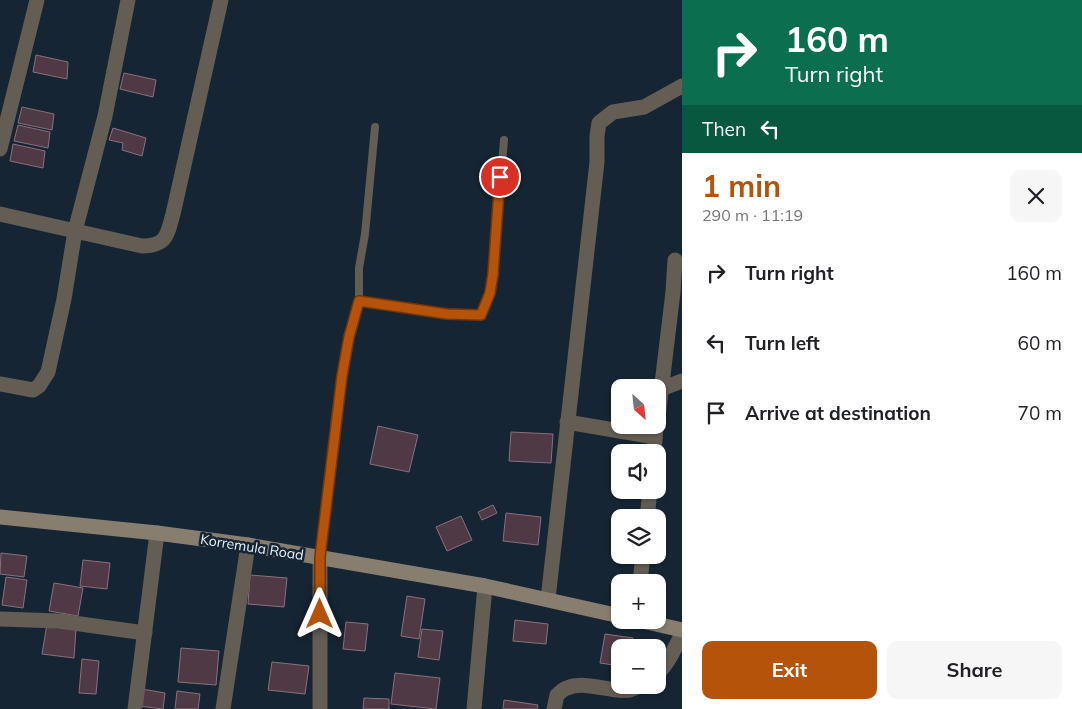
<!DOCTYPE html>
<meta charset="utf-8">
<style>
:root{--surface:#fff;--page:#f6f6f6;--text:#202124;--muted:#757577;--accent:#b45309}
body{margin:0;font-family:Mulish,sans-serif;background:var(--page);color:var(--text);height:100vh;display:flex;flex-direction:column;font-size:19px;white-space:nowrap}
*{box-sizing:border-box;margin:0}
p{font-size:16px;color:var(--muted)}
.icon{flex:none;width:28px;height:28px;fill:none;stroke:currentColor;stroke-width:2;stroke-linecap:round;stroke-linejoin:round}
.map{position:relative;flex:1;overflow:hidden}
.side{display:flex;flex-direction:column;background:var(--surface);width:400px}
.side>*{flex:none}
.guide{background:#0b6e4f;color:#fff;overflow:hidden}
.needle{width:32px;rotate:153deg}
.fabs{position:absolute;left:611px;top:379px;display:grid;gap:10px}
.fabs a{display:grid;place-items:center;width:55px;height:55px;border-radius:10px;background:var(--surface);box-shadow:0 1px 4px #0004;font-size:25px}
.pin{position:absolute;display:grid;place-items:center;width:42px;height:42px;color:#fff;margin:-21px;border:2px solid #fff;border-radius:50%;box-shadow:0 1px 5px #0007}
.me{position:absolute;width:55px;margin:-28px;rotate:0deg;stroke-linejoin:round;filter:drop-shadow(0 0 4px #0008)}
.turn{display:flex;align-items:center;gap:18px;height:105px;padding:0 20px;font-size:22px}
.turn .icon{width:65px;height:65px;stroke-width:2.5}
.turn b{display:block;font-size:35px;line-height:42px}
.then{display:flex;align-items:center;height:48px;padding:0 20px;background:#0003;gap:10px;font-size:19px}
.round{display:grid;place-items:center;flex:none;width:52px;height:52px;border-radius:10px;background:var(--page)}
.summary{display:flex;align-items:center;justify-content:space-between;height:85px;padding:0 20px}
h1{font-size:30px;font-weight:700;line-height:38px;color:var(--accent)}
.button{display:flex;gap:10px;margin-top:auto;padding:10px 20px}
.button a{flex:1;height:58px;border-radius:10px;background:var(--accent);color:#fff;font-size:20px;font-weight:700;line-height:58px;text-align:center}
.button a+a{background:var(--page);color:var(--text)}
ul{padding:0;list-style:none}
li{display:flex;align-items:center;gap:15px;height:70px;padding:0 20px}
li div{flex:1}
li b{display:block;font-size:19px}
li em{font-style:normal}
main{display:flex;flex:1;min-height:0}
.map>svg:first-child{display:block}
</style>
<main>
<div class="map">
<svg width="682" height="709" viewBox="0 0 682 709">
<rect width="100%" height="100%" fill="#162534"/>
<g fill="#4f3944" stroke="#89707c">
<path d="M36 55 68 62 67 79 33 72Z"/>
<path d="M124 73 156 80 153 97 120 89Z"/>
<path d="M22 107 54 114 52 130 18 123Z"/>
<path d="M18 125 50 132 48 148 14 141Z"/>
<path d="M113 128 146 138 142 156 122 150 123 143 109 140Z"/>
<path d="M13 144 45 151 43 168 10 161Z"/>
<path d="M378 426 418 435 409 472 370 464Z"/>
<path d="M511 432 553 434 551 463 509 461Z"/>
<path d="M493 505 497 513 482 520 478 512Z"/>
<path d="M506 513 541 517 538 545 503 541Z"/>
<path d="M461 516 472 540 447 551 436 527Z"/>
<path d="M1 553 27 556 24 577 0 574Z"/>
<path d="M83 560 110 563 107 589 80 586Z"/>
<path d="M250 575 287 578 284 607 248 604Z"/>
<path d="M6 577 27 580 23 608 2 605Z"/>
<path d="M54 583 83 588 78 616 49 611Z"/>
<path d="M407 596 425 599 419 639 401 636Z"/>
<path d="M515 620 548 624 546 644 513 641Z"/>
<path d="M346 622 368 624 365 651 343 649Z"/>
<path d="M47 624 76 629 74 658 42 654Z"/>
<path d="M422 629 443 631 439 660 418 657Z"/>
<path d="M605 634 633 638 631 648H620V666L600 663Z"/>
<path d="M181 648 219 651 216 685 178 682Z"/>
<path d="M82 659 99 661 96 694 79 693Z"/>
<path d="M272 662 309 666 305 694 268 690Z"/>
<path d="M395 673 440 678 436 709 391 704Z"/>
<path d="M142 689 165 693 163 709 139 706Z"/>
<path d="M177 691 200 694 198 709H175Z"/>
<path d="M364 698 389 699V709H363Z"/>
<path d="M504 700 538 705 537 709H503Z"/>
</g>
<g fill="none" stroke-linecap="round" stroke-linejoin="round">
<g stroke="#635d54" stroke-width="8">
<path d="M359 301 447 314 481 315 490 293 493 274 504 140"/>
<path d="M320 557 343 376 349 337 359 301V268L365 234 375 127"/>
</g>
<g stroke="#635d54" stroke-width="15">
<path d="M0 149 37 0"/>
<path d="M0 214 142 246C167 246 167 235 173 214L221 0"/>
<path d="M0 384 33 390 39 386 48 372 64 299 75 231 105 116 128 0"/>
<path d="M661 389 682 381"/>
<path d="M658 417 673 292 675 260"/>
<path d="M567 422 655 437"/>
<path d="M654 452 656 427"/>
<path d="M647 518 650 490"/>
<path d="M640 582 643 555"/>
<path d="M548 599 597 162V136L599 123 613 112 644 107 682 86"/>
<path d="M0 619 59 621 145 633"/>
<path d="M658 673C669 663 675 647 682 634"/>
<path d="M135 709 157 533"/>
<path d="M223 709 248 545"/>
<path d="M320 709V557"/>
<path d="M474 709 485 586"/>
<path d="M554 709 557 695C560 693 563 689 567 688 587 680 610 693 630 690 633 689 637 687 640 685"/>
</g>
<g stroke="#877e6f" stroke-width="15">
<path d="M0 517 157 533 248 545 485 586 620 616"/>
<path d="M638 620 682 630"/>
</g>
</g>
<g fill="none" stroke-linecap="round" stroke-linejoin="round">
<g stroke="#753606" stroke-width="12">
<path id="route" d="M320 614V557L342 376 349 337 359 301 447 314 481 315 490 293 493 274 500 177"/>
</g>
<use href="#route" stroke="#b45309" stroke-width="9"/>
</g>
<g text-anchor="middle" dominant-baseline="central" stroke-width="5" stroke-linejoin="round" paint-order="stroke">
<g font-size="14" fill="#e8f2fc" stroke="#162534">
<text transform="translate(252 547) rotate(9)">Korremula Road</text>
</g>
</g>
</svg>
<div class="fabs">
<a><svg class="needle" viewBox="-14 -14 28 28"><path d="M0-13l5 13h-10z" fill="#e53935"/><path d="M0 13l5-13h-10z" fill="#757577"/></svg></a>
<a><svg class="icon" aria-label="sound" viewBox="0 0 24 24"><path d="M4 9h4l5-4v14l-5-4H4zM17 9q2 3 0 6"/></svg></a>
<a><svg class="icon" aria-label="layers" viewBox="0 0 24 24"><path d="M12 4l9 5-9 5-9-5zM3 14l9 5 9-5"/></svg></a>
<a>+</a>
<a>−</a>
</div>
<div class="pin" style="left:500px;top:177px;background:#d93025"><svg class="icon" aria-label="arrive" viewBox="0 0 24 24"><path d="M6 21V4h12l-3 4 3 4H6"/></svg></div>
<svg class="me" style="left:320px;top:614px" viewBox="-20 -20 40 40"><path d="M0-17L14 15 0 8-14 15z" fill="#b45309" stroke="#fff" stroke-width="4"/></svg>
</div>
<section class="side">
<div class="guide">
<div class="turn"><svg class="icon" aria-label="right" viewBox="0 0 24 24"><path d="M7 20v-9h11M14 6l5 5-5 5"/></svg><div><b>160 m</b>Turn right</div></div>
<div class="then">Then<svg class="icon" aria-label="left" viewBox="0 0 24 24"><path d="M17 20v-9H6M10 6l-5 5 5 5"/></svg></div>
</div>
<div class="summary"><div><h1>1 min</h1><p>290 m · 11:19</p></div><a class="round"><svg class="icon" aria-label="close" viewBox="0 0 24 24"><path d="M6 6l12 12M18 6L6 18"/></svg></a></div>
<ul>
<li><svg class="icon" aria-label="right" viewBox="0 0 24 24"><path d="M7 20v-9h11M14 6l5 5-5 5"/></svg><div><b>Turn right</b></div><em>160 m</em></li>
<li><svg class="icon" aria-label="left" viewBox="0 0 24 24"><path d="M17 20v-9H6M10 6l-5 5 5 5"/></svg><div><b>Turn left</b></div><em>60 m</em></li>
<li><svg class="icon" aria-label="arrive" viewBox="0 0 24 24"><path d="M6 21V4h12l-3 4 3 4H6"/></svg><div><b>Arrive at destination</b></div><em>70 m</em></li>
</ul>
<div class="button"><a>Exit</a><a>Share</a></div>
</section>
</main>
